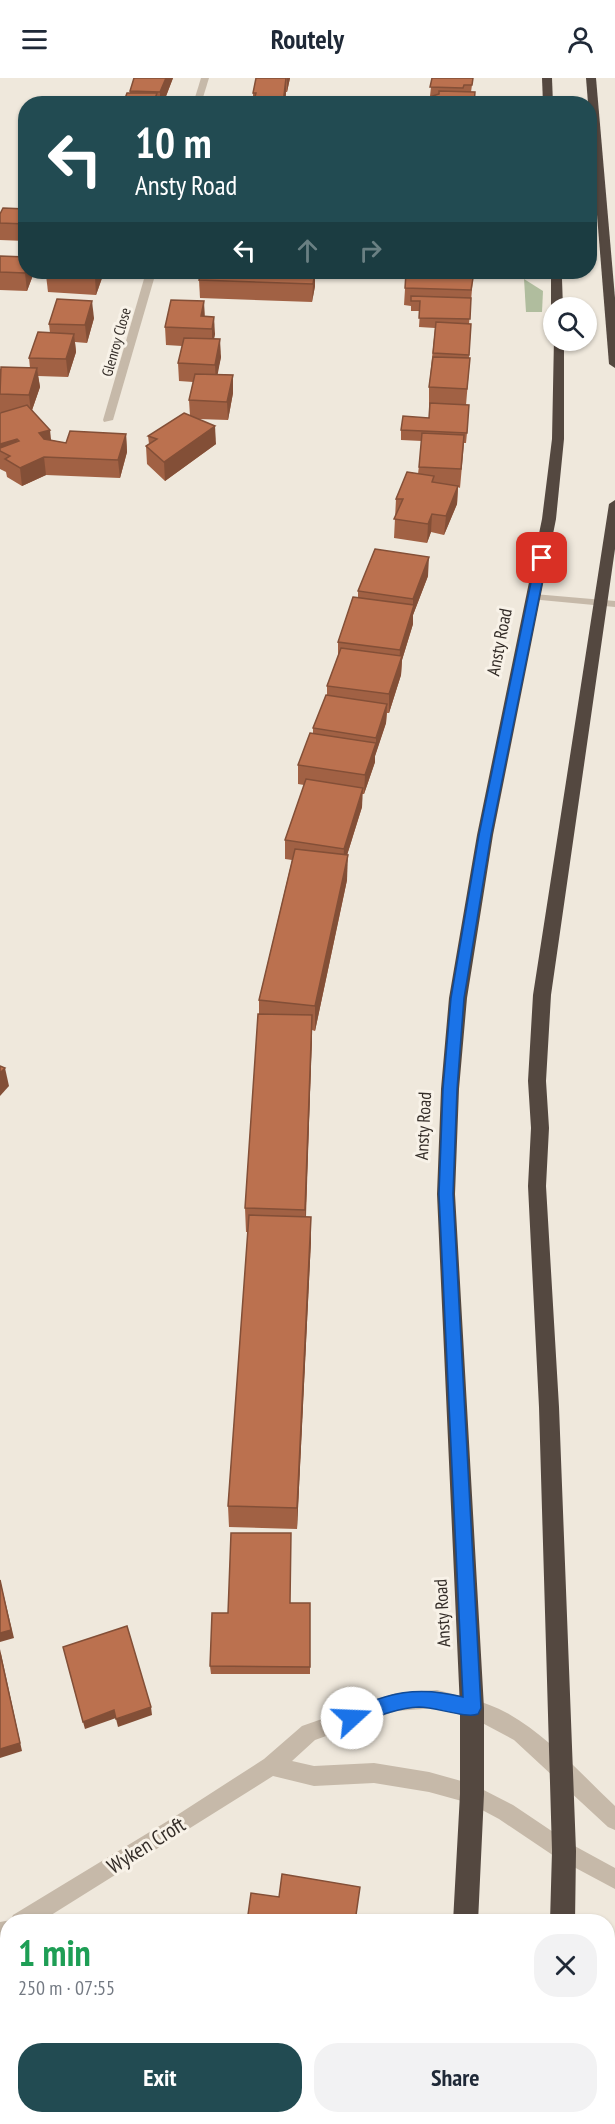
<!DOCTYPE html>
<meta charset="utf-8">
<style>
:root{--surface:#fff;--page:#f2f2f3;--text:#1f2937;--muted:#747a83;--accent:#224b52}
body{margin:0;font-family:"PT Sans Narrow",sans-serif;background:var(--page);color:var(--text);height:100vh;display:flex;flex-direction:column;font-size:22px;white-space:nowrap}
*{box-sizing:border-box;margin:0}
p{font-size:20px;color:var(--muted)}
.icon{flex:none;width:33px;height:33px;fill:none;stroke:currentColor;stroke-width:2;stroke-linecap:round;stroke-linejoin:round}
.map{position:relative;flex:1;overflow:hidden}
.side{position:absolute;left:0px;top:1836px;width:615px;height:210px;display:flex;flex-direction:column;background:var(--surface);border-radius:24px 24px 0 0;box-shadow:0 2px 4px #0004}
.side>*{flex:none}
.banner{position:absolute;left:18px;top:18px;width:579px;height:183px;border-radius:24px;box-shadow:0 2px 4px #0004;background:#224b52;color:#fff;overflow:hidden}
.controls{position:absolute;left:543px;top:219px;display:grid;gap:12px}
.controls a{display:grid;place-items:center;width:54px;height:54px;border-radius:50%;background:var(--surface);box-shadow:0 2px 4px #0004;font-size:30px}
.pin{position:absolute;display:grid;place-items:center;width:51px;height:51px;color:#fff;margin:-26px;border-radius:12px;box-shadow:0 3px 9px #0006}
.me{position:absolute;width:66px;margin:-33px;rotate:70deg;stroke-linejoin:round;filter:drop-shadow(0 0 4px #0008)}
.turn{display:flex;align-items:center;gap:21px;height:126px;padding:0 18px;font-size:27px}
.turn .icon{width:78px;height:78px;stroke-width:2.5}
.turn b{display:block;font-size:42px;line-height:51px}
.lanes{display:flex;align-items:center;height:57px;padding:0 18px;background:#0003;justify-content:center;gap:30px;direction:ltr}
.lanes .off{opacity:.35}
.round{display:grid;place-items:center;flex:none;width:63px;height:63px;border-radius:24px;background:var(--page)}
.overview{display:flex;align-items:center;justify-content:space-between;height:102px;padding:0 18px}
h1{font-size:36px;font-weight:600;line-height:45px;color:#1e9e55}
.button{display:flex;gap:12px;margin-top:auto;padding:12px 18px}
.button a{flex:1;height:69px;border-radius:24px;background:var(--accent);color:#fff;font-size:24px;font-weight:600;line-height:69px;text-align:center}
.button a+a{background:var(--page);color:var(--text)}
header{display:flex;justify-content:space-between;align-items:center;height:78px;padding:0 18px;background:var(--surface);font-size:27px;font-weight:600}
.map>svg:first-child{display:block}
</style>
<header><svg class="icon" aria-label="menu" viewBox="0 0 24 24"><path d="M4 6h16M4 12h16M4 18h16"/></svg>Routely<svg class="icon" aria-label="person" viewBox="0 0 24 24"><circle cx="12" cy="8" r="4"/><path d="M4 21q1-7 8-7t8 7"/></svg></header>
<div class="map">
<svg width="615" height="2046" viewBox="0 0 615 2046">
<rect width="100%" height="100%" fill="#efe8dc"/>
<path fill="#b0bd9e" d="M524 201 543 213 542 234H526Z"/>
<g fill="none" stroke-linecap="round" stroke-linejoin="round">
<g fill="#c6b9a9" fill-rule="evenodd">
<path d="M201 0H209L201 26H193Z"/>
<path d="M146 194H156L113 342 104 344 103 342Z"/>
<path d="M420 194 556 195 561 198 556 201 425 197Z"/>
<path d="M534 516 615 523V529L530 521 528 519Z"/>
<path d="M437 1612C461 1618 485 1623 507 1635 548 1658 581 1696 615 1728V1752L608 1749 514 1662 471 1639 437 1630 396 1633 315 1662 292 1683 314 1688 374 1685 429 1694 472 1706 513 1727 571 1766 615 1790V1811L557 1780 499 1741 469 1725 429 1714 374 1705 314 1708 273 1698 40 1844H8V1862L0 1865V1844L11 1842 13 1837 171 1741 264 1681 302 1648 396 1615Z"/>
</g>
<g fill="#544840" fill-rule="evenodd">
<path d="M542 0H552L553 26H543Z"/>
<path d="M586 0H596L615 220V290L609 286Z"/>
<path d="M551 194H589L579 199 562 201 563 230H554V232L551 230Z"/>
<path d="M554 260V262H564V361L556 441 493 757 467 920 459 1011 455 1116 484 1630V1716L478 1844H453L460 1716V1630L437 1116 441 1011 449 920 477 757 542 441 552 361Z"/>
<path d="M615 422V471L551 917 546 1003 549 1050 546 1108 559 1329 576 1773 575 1844H550L552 1773 539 1329 528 1108 531 1050 528 1003 533 917 609 426Z"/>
<path d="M444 2038H470L469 2046H443Z"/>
<path d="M549 2038H575L574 2046H548Z"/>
</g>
</g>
<g fill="#a16144">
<path d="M173 0 163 26H123L130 15V13Z"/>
<path d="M256 0H290L287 14H286L285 26H253V15Z"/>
<path d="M432 0H473L471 14 474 26 430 21V19L433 18H430Z"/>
<path d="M26 131V163L0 162V136Z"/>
<path d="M0 178 33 197 27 213 0 212Z"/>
<path d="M48 194H102V200L96 217 48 214 46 197Z"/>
<path d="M315 194V208L312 224 200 220 199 202Z"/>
<path d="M406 195 430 199 473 200 469 246H471L469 280H470L466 327 467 355 466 365H464L460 410 458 409 457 426 444 457 431 454 427 465 394 460 396 421 418 396 422 363 401 362V352L429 340V309L435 250 419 249 420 233H411V228L404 227Z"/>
<path d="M205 238 215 256 214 261 221 279 217 296 233 297V315L228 342 198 341 216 366 165 403 147 386 146 368 149 366 148 358 190 338 189 322 193 304 179 303 178 285 182 268 166 267 165 249Z"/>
<path d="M94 240 87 265 75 264 76 274 68 299 38 298 40 309 32 332 51 362 66 365 126 356 127 374 120 400 46 397 22 408 7 399 6 394 0 391V335L2 334H0V291L30 290 29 280 50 255 49 246Z"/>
<path d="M428 498 413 537V546L402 582 401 597 389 635H387L386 645 375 678V684L364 716H362V729L347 777V802L315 953 312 952 306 1139 311 1162 297 1451 229 1449 228 1428 248 1154H246L245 1130 259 936V922L292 782 285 781V762L304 707 298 706V687L313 656V650L327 617V608L338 578V564L358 520V513Z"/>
<path d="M290 1525H310V1596H211L210 1588 228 1535Z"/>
</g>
<g fill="#834f37">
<path d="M166 0H173L163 26H160V14Z"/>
<path d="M286 0V15L285 26H283Z"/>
<path d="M287 0H290L287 14Z"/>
<path d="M157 15V26H153Z"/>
<path d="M26 194H33V197L27 213 25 195Z"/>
<path d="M97 194H102V200L96 217 95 199Z"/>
<path d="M315 194V208L312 224 313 206Z"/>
<path d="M92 223 94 240 87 265 85 247Z"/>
<path d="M204 223 205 241 201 238Z"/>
<path d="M214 239 215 256 212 269V251Z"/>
<path d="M74 256 76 274 68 299 66 281Z"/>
<path d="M220 261 221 279 216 305 215 287Z"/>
<path d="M37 290 40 309 31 335 29 317Z"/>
<path d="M233 297V315L228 342 227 324Z"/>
<path d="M215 348 216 366 165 403 164 384Z"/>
<path d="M50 352 52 370 39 355Z"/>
<path d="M126 356 127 374 120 400 118 382Z"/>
<path d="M17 361 19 379 10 378 0 373V366Z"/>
<path d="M44 379 46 397 22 408 20 390Z"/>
<path d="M458 408 457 426 444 457 446 438Z"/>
<path d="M432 436 431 454 427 465 428 446Z"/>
<path d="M429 479 428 498 413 537V546L402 582 401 597 389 635V616L399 587 400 572 413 530V521Z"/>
<path d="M387 626 386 645 375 678V684L364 716 365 697 376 666V660Z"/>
<path d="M363 710 362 729 343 790 344 771Z"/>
<path d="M348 777 347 802 315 953V928Z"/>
<path d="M312 937V961L305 1155V1132Z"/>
<path d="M5 990 9 1008 0 1018V995Z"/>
<path d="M311 1139V1162L297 1451V1430Z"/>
<path d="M0 1502 14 1560 0 1564Z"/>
<path d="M0 1571 22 1673 0 1680Z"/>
<path d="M151 1629 152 1637 118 1649 116 1641Z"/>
<path d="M114 1632 116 1640 85 1651 83 1644Z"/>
</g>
<g fill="#bb714f" stroke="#834f37" stroke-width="1.5">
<path d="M134 0H166L160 14 130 13Z"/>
<path d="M256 0H286L283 26H253L256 15H253Z"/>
<path d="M432 0H473L472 7H464L463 10 430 9Z"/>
<path d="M439 13 475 14 474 26 427 25V21H434L430 19 439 16Z"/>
<path d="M127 15H157L153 26H123Z"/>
<path d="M3 130 26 131V146L0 145V136Z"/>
<path d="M0 178 26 179V193L25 195 0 194Z"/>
<path d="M48 194H97L95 199 46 197Z"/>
<path d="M201 194H315L313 206 199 202Z"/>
<path d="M406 195H431L430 199 473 200 471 212 405 210Z"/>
<path d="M411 218 471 220 470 241 419 240 420 223H411Z"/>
<path d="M57 221 92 223 85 247 49 246Z"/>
<path d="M171 222 204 223 201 238 214 239 212 251 165 249Z"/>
<path d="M436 244 471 246 469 277 433 275Z"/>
<path d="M38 254 74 256 66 281 29 280Z"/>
<path d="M184 260 220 261 215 287 178 285Z"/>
<path d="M433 279 470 280 467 311 429 309Z"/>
<path d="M1 289 37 290 29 317 0 316Z"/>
<path d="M195 296 233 297 227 324 189 322Z"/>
<path d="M430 325 469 327 467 355 401 352 403 338 429 340Z"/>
<path d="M27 327 50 352 39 355 44 361 66 365 70 353 126 356 118 382 44 379 20 390 5 381 10 378 0 373V370L19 363 17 361 0 366V335Z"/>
<path d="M184 335 215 348 164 384 146 368 157 361 148 358Z"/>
<path d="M422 355 464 357 461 391 419 389Z"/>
<path d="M407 394 434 398 432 404 458 408 446 438 432 436 428 446 394 441 403 421H396Z"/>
<path d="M375 471 429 479 413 521 358 513Z"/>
<path d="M353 519 414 527 400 572 338 564Z"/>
<path d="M341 570 402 578 389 616 327 608Z"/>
<path d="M326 617 387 626 376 660 313 650Z"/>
<path d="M310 655 376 665 365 697 298 687Z"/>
<path d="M306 701 363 710 344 771 285 762Z"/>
<path d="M295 771 348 777 315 928 259 922Z"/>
<path d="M258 936 312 937 305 1132 245 1130Z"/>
<path d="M0 988 5 990 0 995Z"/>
<path d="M249 1137 311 1139 297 1430 228 1428Z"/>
<path d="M231 1455H291L290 1525H310V1589L210 1588 212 1535H228Z"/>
<path d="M0 1502 11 1552 0 1555Z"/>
<path d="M127 1548 151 1629 116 1641 114 1632 83 1644 63 1569Z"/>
<path d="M0 1575 20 1665 0 1671Z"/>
<path d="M282 1796 360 1809 355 1844H247L251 1815 279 1819Z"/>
<path d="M33 2038H45L75 2046H31Z"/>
<path d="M235 2038H348L347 2046H233Z"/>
</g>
<path fill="#1a73e8" stroke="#114b97" stroke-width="1.5" d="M542 477 547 480 491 757 464 920 457 1011 453 1116 481 1630 478 1636C467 1641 436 1629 419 1629 396 1630 374 1640 352 1648L346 1646 344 1640 346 1633C390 1615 416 1607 463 1619L439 1116 443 1011 451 920 479 757 536 480Z"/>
<g text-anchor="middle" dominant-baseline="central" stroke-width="6" stroke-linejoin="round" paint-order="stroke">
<g font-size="15" fill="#342d28" stroke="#f8f2e8">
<text transform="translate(116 264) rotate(-74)">Glenroy Close</text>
</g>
<g font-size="18" fill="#342d28" stroke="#f8f2e8">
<text transform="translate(499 564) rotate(-79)">Ansty Road</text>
<text transform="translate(423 1048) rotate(-87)">Ansty Road</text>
<text transform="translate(442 1535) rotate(-93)">Ansty Road</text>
</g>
<g font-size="21" fill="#342d28" stroke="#f8f2e8">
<text transform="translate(146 1767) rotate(-32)">Wyken Croft</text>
</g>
</g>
</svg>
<div class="controls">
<a><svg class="icon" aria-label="search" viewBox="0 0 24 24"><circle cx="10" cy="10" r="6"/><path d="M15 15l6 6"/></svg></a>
</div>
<div class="pin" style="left:542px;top:480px;background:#d93025"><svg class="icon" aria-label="arrive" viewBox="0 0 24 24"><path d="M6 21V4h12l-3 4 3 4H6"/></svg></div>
<svg class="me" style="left:352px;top:1640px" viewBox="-20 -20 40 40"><circle r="19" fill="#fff"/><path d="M0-13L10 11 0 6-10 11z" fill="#1a73e8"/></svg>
<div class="banner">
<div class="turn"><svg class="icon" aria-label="left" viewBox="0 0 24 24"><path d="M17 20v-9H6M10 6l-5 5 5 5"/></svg><div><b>10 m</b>Ansty Road</div></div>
<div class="lanes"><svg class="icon" aria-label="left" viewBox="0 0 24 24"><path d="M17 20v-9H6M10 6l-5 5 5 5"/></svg><svg class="icon off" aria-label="ahead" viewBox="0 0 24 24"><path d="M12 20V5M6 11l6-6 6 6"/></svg><svg class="icon off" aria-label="right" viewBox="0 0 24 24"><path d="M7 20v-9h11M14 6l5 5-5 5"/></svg></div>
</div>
<section class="side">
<div class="overview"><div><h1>1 min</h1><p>250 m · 07:55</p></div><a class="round"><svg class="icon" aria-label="close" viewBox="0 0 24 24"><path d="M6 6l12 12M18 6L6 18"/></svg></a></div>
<div class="button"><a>Exit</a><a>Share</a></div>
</section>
</div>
